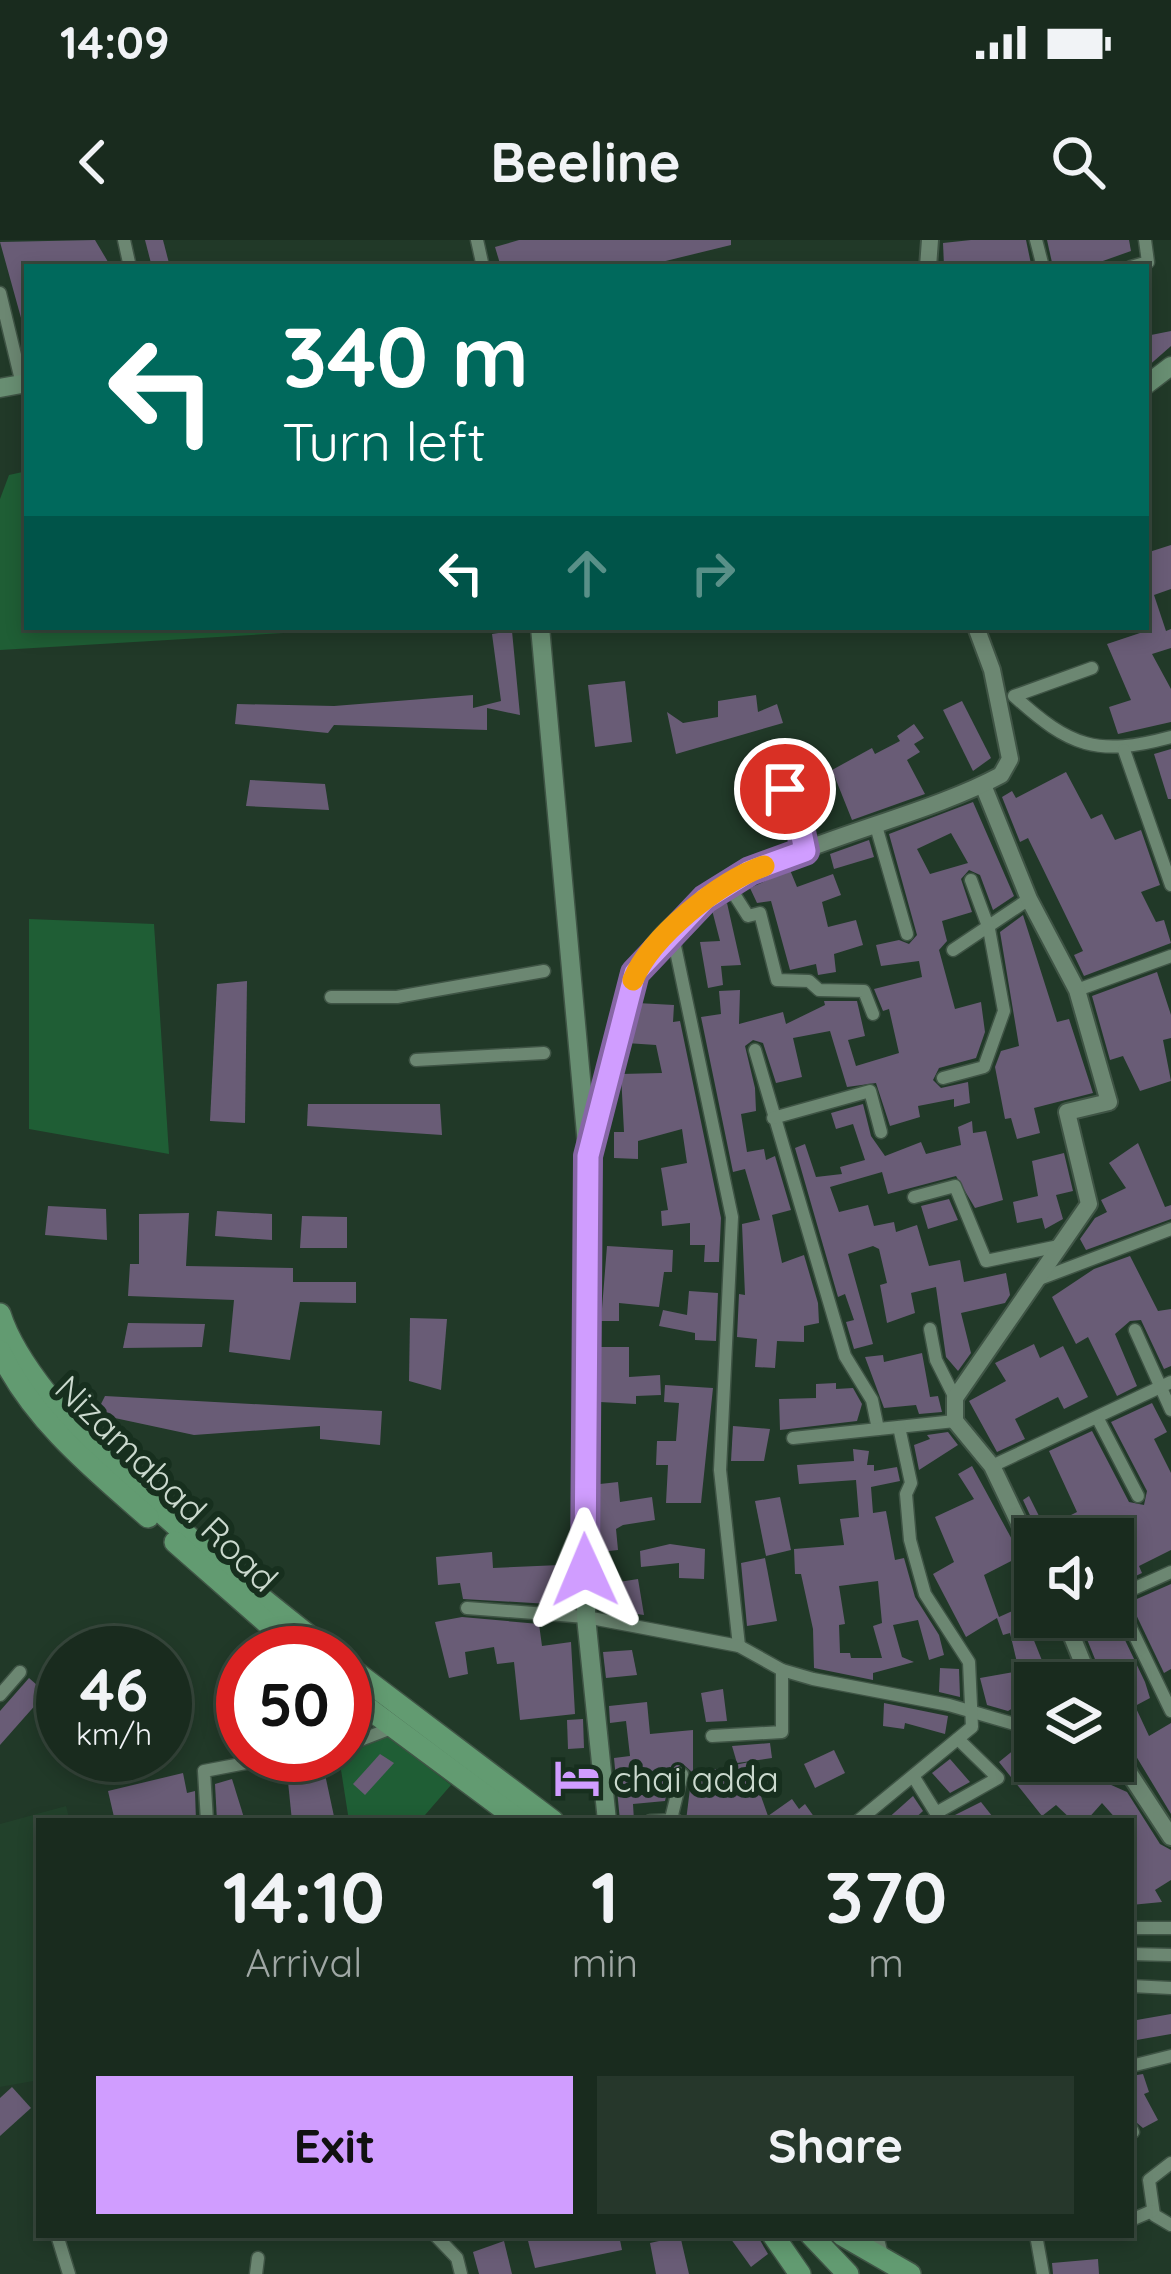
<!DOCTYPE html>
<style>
:root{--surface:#192b1e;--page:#26372b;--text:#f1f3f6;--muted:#9fa7a4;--line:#37473c;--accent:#d09dff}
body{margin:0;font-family:Quicksand,sans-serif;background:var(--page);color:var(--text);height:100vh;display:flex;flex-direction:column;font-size:45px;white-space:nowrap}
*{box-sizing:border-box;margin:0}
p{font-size:39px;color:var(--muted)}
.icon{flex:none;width:66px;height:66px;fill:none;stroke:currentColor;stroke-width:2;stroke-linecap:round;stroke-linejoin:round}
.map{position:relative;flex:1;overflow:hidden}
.side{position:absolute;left:36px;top:1578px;width:1098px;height:420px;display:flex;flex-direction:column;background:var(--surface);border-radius:0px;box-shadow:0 6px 18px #0003,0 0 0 3px var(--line)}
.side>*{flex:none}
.top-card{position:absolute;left:24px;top:24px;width:1125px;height:366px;border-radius:0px;box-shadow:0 6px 18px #0003,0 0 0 3px var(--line);background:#00695c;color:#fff;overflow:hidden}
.buttons{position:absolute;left:1014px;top:1278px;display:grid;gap:24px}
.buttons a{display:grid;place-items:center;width:120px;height:120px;border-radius:0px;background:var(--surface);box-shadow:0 6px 18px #0003,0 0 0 3px var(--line);font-size:60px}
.speed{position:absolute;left:36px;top:1386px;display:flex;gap:24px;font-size:60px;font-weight:700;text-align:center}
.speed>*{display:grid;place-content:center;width:156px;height:156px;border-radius:50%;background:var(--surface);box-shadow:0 6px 18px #0003,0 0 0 3px var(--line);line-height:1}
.speed small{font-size:30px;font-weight:400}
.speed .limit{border:18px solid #d22;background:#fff;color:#111}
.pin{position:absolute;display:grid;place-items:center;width:102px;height:102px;color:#fff;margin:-51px;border:6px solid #fff;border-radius:50%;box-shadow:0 3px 12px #0007}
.me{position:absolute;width:132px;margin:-66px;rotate:359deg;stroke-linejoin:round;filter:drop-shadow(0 0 9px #0008)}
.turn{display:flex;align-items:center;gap:42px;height:252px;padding:0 60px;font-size:54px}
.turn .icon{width:156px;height:156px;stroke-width:2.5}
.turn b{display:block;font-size:84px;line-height:102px}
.lanes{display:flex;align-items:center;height:114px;padding:0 60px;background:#0003;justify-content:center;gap:60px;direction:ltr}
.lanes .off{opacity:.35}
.eta{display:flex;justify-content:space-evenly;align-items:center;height:204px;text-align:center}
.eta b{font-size:72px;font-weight:700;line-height:84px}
.button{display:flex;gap:24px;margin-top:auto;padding:24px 60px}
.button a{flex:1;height:138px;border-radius:0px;background:var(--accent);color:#111;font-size:48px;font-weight:700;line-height:138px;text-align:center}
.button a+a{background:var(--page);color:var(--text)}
.status{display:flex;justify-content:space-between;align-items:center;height:84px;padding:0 60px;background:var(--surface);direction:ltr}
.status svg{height:33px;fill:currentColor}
header{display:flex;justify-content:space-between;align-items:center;height:156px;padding:0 60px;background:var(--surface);font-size:54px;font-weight:700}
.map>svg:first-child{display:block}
</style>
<div class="status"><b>14:09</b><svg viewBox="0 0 49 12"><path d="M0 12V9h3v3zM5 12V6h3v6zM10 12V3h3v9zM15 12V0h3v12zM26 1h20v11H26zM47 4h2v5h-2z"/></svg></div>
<header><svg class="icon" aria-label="back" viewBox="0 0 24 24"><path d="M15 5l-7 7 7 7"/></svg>Beeline<svg class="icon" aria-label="search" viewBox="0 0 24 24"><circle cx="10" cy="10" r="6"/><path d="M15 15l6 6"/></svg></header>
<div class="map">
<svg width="1171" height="2034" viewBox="0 0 1171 2034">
<rect width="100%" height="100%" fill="#213928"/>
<path fill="#22412b" d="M66 1566 70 1581H39V1840L0 1847V1584Z"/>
<g fill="#1f5e35">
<path d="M27 231V387L351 389 0 410V259L9 235Z"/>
<path d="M29 679 154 684 169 914 29 889Z"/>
<path d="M389 1496 451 1545 425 1575 431 1581H349L339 1517Z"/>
</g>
<g fill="#695c76" fill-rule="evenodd">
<path d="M95 0 111 27H27L23 85 0 2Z"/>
<path d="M145 0H163L170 27H152Z"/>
<path d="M519 0H731V5L641 27H501L495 7Z"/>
<path d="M971 0H1026L1031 24 944 26 943 3Z"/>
<path d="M1047 0H1129L1131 11 1086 27H1053Z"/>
<path d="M1171 91V106L1146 128V96Z"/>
<path d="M1171 305V349L1154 355 1166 391 1171 389V408L1152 414 1171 449V482L1118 494 1109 467 1131 460 1107 404 1143 392 1146 313Z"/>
<path d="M512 391 520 475 487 468V490L334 485 328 493 235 484 237 464 334 466 473 455V468L501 461 492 394Z"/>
<path d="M625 441 632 502 595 507 588 445Z"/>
<path d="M756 455 758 472 777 464 783 483 676 514 667 472 683 483 718 477V461Z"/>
<path d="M962 461 991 518 973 531 943 470Z"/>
<path d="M914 484 924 498 914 504 920 512 907 520 925 554 852 580 832 530 872 508 875 514 900 501 897 496Z"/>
<path d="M1171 509V559H1168L1154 514Z"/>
<path d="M1066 532 1091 579 1102 574 1115 600 1141 590 1160 645 1141 652 1156 682 1164 680 1171 703 1084 736 1074 715 1083 711 1028 598 1020 602 1002 557 1012 551 1016 558Z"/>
<path d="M250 540 325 544 329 570 246 566Z"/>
<path d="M973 562 1014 656 993 670 980 635 969 630 961 639 972 672 942 681 947 701 939 710 955 769 981 762 985 792 976 818 939 828 933 840 941 848 968 842 970 863 954 867V859L918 866 920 877 890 886 876 843 847 847 830 791 793 798 802 837 776 843 763 803 753 800 745 806 755 848 756 871 741 874 747 912 764 909 766 920 775 916 791 970 772 975 782 1023 804 1015 818 1063 819 1083 804 1086V1102L777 1101 775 1128 755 1127 757 1099 737 1097 739 1054 745 1055 742 984 760 980 745 929 733 932 701 777 721 774 719 751 740 750 739 784 783 772 786 784 825 765 824 761H857L865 796 848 800 856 826 899 813 889 769 883 771 874 749 922 737 919 721 881 726 876 705 899 700 909 704 917 695 889 594ZM951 593 968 623 930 634 917 609Z"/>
<path d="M869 600 874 617 834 629 830 614Z"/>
<path d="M790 630 797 647 833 634 841 655 822 662 828 687 856 680 863 705 834 714 836 732 818 735 816 724 790 730 771 661 757 663 750 648Z"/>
<path d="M727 663 741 725 721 726 723 745 708 748 700 702 720 701 712 670Z"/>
<path d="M1023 675 1057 782 1069 779 1093 853 1034 868 1040 893 1017 899 1011 878 1005 879 995 827 1001 811 1019 806 1000 692Z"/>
<path d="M1157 732 1171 775V798L1163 800 1171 841 1140 851 1123 816 1110 820 1092 756Z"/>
<path d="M247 741 245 883 210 881 217 744Z"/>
<path d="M637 763 674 765 673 782 680 781 721 978 719 1022H704L705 1005H690V983L662 986 661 971 668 970 661 928 687 923 682 889 638 901V919L614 918V892H624L621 834 662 833 656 805 626 803Z"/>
<path d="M308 864H440L442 895 307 886Z"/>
<path d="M863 864 871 896 885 916 921 902 926 914 961 905 958 887 972 881 973 893 986 891 1003 960 975 968 956 936 888 954 882 932 830 947 839 972 868 965 874 986 894 982 896 992 917 985 929 1026 960 1020 964 1042 1006 1033 1010 1055 1005 1063 961 1073 971 1113 958 1131 946 1117 936 1047 911 1053 915 1073 887 1083 880 1045 887 1043 879 1009 873 1006 848 1014 873 1104 854 1109 846 1082 854 1080 845 1054 838 1057 795 908 805 904 816 937 842 934 840 927 865 920 853 884 836 889 831 873Z"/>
<path d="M1138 903 1165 967 1171 965V979L1086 1010 1080 999 1095 978 1107 972 1101 960 1126 948 1109 923Z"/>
<path d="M1064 913 1073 951 1056 955 1063 979 1045 989 1042 978 1017 983 1013 962 1038 956 1032 921Z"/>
<path d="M949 959 958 980 928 989 921 966Z"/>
<path d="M48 966 106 969 107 1000 45 995Z"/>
<path d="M217 971 272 974V1000L215 996Z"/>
<path d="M189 973 186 1026 293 1028V1042H356V1063L300 1062 290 1120 229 1112 234 1060 128 1056 130 1024H139V974Z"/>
<path d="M302 976 347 977V1008H300Z"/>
<path d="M607 1006 673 1010 672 1032H664L659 1067 619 1063V1081H601Z"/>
<path d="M1130 1016 1158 1071 1171 1069V1126L1164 1129 1141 1080 1130 1081 1115 1094 1137 1146 1117 1156 1088 1097 1076 1104 1052 1057 1094 1029Z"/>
<path d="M689 1051 718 1053 716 1101 695 1100V1093L659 1086 663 1070 687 1075Z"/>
<path d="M410 1078 447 1079 441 1150 409 1141Z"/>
<path d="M128 1083 205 1084 202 1107 123 1108Z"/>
<path d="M1034 1104 1040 1118 1063 1106 1088 1157 1064 1169 1058 1157 1015 1179 1025 1199 997 1212 969 1161 1006 1141 995 1123Z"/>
<path d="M601 1107H629V1137L660 1135 661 1155 636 1156V1164L600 1162Z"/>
<path d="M922 1113 930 1157 938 1156 942 1172 919 1174 916 1165 884 1168 865 1117 883 1115 884 1122Z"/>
<path d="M836 1143V1149L853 1148 862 1164 857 1181 780 1190 779 1159 816 1158V1144Z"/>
<path d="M665 1145 713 1148 701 1263H666L668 1225H656L657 1201H676L679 1163 664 1162Z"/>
<path d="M105 1156 382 1171 380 1205 320 1199V1186L194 1195 96 1174Z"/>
<path d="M1152 1163 1167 1192 1154 1199 1171 1233V1310L1139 1326 1142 1333 1119 1344 1113 1331V1299H1041L1023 1260 1029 1256 1045 1288 1077 1272 1049 1211 1092 1191 1129 1262 1144 1265 1147 1251 1111 1182Z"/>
<path d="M733 1186 770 1189 764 1221H731Z"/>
<path d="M948 1192 958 1205 919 1230 914 1205 930 1199 927 1195Z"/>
<path d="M853 1209 869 1211 867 1225H874V1231L897 1227 900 1241 871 1247 873 1273 886 1271 895 1320 904 1318 915 1357 939 1395 944 1415 929 1420 918 1380 893 1385 902 1417 914 1422 873 1433V1440L814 1428 813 1389 801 1334H795L794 1309 844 1305 840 1279 859 1277 856 1240 799 1244 797 1225 854 1221ZM878 1341 882 1383 873 1386 882 1418H851L850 1413H840L839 1385 845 1384 839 1346Z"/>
<path d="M972 1226 1021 1316 984 1335 999 1377 1035 1361V1386L1029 1388 1051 1443H1035V1455L1008 1471 987 1465 980 1438 1019 1431 1010 1393 1003 1395 997 1378 966 1397 933 1334 954 1322 935 1277 974 1259 958 1234Z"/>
<path d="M618 1242 620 1262 652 1257 655 1280 623 1285 616 1289 618 1310 600 1312V1244Z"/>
<path d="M780 1257 791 1310 766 1316 755 1261Z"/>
<path d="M670 1304 705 1309 704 1339 679 1338V1323L641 1327 640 1311Z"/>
<path d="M492 1312 493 1328 560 1325 566 1365 463 1359 460 1343 438 1345 436 1317Z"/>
<path d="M765 1318 777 1381 747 1386 741 1323Z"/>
<path d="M638 1339 644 1375 602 1369 600 1345Z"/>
<path d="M1171 1344V1429L1164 1433 1130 1362Z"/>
<path d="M462 1377 539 1384 542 1406 571 1402 575 1474 520 1480 514 1422 497 1424 494 1407 465 1412 468 1434 449 1438 435 1382Z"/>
<path d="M1078 1377H1114L1145 1442 1150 1458 1135 1466 1149 1496 1171 1483V1574L1113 1478V1428L1101 1434Z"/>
<path d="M632 1410 637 1435 606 1438 603 1412Z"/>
<path d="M940 1428 959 1429 960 1457 939 1452Z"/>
<path d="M29 1438 46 1453 0 1505V1471Z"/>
<path d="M723 1449 727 1481 706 1482 701 1453Z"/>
<path d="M647 1462 650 1494 693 1490V1534L749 1522 768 1576 792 1559 799 1569 805 1564 817 1581H686L692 1532 683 1524 672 1530 665 1561 633 1564 634 1581H620L614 1518 630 1516 626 1481 610 1483 609 1466Z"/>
<path d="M884 1463 948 1476 945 1494 905 1483 904 1489 883 1486Z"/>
<path d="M583 1479 584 1508 568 1509 567 1480Z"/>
<path d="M1027 1499 1035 1500V1521H1065L1082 1545 1091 1536 1127 1552 1160 1604 1171 1610V1640L1155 1650 1162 1662 1131 1665V1581H1118L1102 1563 1086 1581H1073L1056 1565 1042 1576 999 1522Z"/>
<path d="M770 1503 772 1518 737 1523 732 1506Z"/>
<path d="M834 1510 845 1533 815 1548 804 1524Z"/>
<path d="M380 1514 394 1523 365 1555 353 1544Z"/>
<path d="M950 1519 970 1542 950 1553 932 1533Z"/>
<path d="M323 1525 335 1581H292L287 1532Z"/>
<path d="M183 1533 187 1553 195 1551 196 1581 192 1576 171 1581 114 1577 108 1551Z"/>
<path d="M232 1539 245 1581H217L215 1544Z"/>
<path d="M913 1556 923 1571 912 1581H885Z"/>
<path d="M981 1562 996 1581H951V1577Z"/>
<path d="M1171 1774V1794L1131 1801V1781Z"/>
<path d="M1143 1834 1149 1852 1144 1854 1158 1880 1143 1888 1131 1878V1836Z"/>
<path d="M12 1847 31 1868 0 1896V1858Z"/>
<path d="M619 1995 622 2010 535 2028 527 1997Z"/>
<path d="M657 1995H680L689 2034H656L650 2003 659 2001Z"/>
<path d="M728 1995H757L768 2014 751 2027Z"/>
<path d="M504 2001 512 2034H479L473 2012Z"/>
<path d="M1098 2019 1099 2034H1053L1052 2023Z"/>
</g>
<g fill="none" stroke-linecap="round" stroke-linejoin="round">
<g stroke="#3f5445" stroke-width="15">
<g id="minor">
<path d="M124 0 130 27"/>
<path d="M477 0 483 27"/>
<path d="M1036 0 1043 27"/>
<path d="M1131 27 1148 22 1145 0"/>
<path d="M0 53 22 144"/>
<path d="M1092 428 1014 456C1070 507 1097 517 1171 497"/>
<path d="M1124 510 1171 645"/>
<path d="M785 549 796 567 805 611"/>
<path d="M876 586 907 694"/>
<path d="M727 643 748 676 760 673 777 740 809 741 819 750 864 751 873 774"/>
<path d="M672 692 732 977 720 1230 739 1406"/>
<path d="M953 710 1029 659"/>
<path d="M1077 750 1171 716"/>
<path d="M331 757H397L544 731"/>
<path d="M755 810 845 1116 872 1160 878 1189"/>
<path d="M416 820 544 813"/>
<path d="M943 838 984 827 1004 771 989 689 971 640"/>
<path d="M773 878 870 851 881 892"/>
<path d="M914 957 955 946 986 1021 1059 1006"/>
<path d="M1042 1038 1171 989"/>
<path d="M930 1089 936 1120 955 1158"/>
<path d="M1135 1090 1171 1170"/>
<path d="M1098 1179 1138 1256"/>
<path d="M793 1198 955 1181"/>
<path d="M992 1226 1171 1142"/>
<path d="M1116 1357 1171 1471"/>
<path d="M1113 1358 1171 1332"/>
<path d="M467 1368 586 1377 739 1406 782 1430 813 1439 949 1465 1035 1490"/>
<path d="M0 1455 20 1432"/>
<path d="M712 1496 782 1492V1430"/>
<path d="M345 1506 389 1489"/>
<path d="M1085 1521 1113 1537 1129 1533"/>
<path d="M915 1539 941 1581"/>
<path d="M936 1573 998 1538 958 1499"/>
<path d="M671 1579 682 1534"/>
<path d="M207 1581 204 1531 289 1515"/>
<path d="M650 1581 676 1580"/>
<path d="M858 1581 972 1487 969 1422 925 1354 910 1300 906 1254 911 1243 899 1187"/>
<path d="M1131 1688H1171"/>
<path d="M1131 1714 1171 1715"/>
<path d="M1131 1746 1171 1748"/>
<path d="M1131 1826 1171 1816"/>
<path d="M1131 1888 1133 1892"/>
<path d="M1171 1923 1149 1940 1154 1975 1171 1985"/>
<path d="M1131 1980 1152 1971"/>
<path d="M57 1995 69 2034"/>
<path d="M435 1995 457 2018 461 2034"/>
<path d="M877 1995 883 2019"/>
<path d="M1036 1995 1043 2034"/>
<path d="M256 2034 258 2018"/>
</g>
</g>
<g stroke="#3f5445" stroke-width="20">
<g id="tertiary">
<path d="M928 27 930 0"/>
<path d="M983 545 1029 659 1077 750 1109 862 1067 872 1089 964 955 1158V1181L992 1226 1035 1316"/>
<path d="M589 909C600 866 618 765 636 731 703 612 890 595 1001 535L1010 519 992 430 976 387"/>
<path d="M1064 1377 1091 1443"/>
<path d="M1113 1496 1129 1533 1171 1597"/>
</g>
</g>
<g stroke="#3f5445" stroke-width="21">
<g id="secondary">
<path d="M1146 145 1171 126"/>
<path d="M0 148 27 143"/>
<path d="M540 387 588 916 586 1377 607 1581"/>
</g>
</g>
<g stroke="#3f5445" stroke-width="24">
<g id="trunk">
<path d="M0 1074C33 1179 241 1343 331 1413"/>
<path d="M0 1111C31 1178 93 1229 148 1277"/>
<path d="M175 1302 301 1413"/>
<path d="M345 1424 553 1581"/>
<path d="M345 1451 520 1581"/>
<path d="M773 1995 800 2034"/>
<path d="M811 1995 848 2034"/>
<path d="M842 1995 910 2034"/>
</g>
</g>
<use href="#minor" stroke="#6c8772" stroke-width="12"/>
<use href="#tertiary" stroke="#6c8772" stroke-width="16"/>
<use href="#secondary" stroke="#688e72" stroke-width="18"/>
<use href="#trunk" stroke="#629b71" stroke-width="21"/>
</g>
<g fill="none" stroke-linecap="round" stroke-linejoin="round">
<g stroke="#8766a6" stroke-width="30">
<path id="route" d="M585 1330 588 916 635 733 705 659 750 631 805 611 796 567 785 549"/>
</g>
<use href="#route" stroke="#d09dff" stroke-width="21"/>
<path stroke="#f59e0b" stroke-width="21" d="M633 740C651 696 720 641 764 626"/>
</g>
<defs>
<g id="hotel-bare" transform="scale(3.6)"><path d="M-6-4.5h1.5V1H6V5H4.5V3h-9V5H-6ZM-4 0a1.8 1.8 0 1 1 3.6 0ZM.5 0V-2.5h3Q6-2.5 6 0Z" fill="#d09dff" stroke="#172f1e" stroke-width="2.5" paint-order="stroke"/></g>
</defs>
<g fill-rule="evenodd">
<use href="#hotel-bare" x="577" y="1538"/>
</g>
<g text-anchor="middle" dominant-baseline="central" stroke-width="12" stroke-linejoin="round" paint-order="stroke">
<g font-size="36" fill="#cbd9ce" stroke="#172f1e">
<text transform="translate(167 1243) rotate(44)">Nizamabad Road</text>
</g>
<g font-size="36" fill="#cbd9ce" stroke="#172f1e" text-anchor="start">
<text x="613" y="1538">chai adda</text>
</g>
</g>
</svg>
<div class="buttons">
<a><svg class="icon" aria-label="sound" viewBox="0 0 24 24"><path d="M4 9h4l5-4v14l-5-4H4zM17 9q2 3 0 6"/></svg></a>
<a><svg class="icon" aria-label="layers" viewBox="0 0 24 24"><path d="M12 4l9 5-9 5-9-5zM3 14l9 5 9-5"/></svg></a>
</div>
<div class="speed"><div>46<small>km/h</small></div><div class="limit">50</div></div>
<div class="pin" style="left:785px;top:549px;background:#d93025"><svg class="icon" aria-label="arrive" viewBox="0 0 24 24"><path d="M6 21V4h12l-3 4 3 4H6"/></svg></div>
<svg class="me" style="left:585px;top:1330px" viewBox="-20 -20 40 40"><path d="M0-17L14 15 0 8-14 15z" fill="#d09dff" stroke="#fff" stroke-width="4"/></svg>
<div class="top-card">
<div class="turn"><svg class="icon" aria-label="left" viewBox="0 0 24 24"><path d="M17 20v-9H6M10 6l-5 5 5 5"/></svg><div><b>340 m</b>Turn left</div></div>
<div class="lanes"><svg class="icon" aria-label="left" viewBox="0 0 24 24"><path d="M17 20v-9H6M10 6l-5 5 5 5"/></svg><svg class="icon off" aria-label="ahead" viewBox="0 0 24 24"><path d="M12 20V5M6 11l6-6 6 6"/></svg><svg class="icon off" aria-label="right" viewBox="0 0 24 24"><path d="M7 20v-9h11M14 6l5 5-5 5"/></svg></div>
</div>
<section class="side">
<div class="eta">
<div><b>14:10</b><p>Arrival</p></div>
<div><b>1</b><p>min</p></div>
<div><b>370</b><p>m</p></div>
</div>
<div class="button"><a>Exit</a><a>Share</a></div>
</section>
</div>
